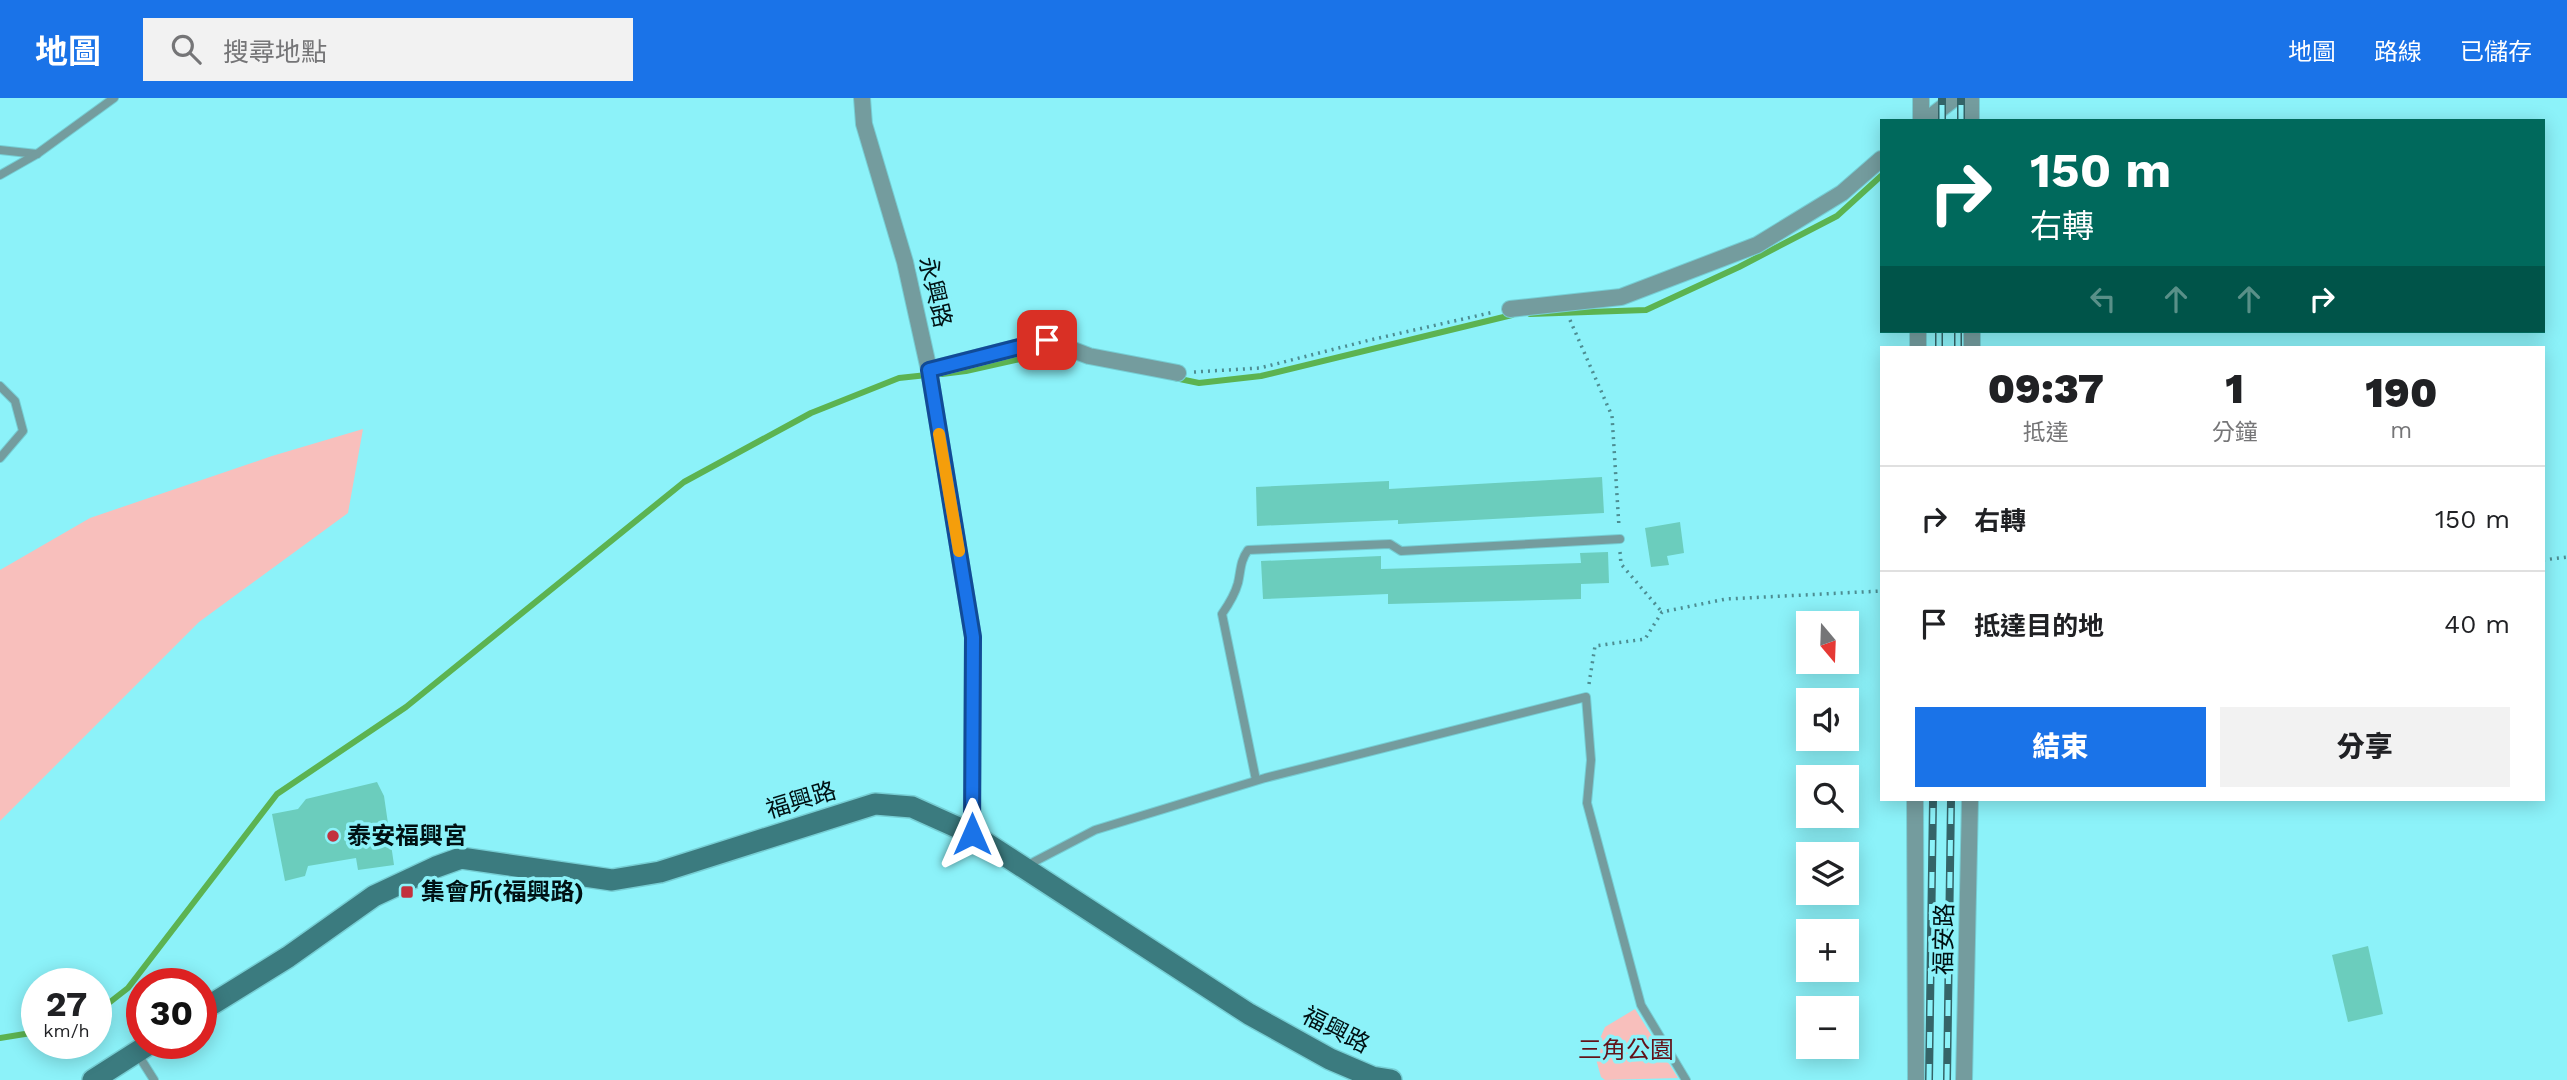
<!DOCTYPE html>
<html lang="zh-TW">
<meta charset="utf-8">
<style>
:root{--surface:#fff;--page:#f2f2f2;--text:#202124;--muted:#757577;--line:#e0e0e0;--accent:#1a73e8}
body{margin:0;font-family:"Work Sans","Noto Sans TC",sans-serif;background:var(--page);color:var(--text);height:100vh;display:flex;flex-direction:column;font-size:26px;white-space:nowrap}
*{box-sizing:border-box;margin:0}
p{font-size:23px;color:var(--muted)}
.icon{flex:none;width:38px;height:38px;fill:none;stroke:currentColor;stroke-width:2;stroke-linecap:round;stroke-linejoin:round}
.map{position:relative;flex:1;overflow:hidden}
.side{position:absolute;left:1880px;top:248px;width:665px;height:455px;display:flex;flex-direction:column;background:var(--surface);border-radius:0px;box-shadow:0 4px 18px #0003}
.side>*{flex:none}
.top-card{position:absolute;left:1880px;top:21px;width:665px;height:214px;border-radius:0px;box-shadow:0 4px 18px #0003;background:#00695c;color:#fff;overflow:hidden}
.needle{width:46px;rotate:161deg}
.controls{position:absolute;left:1796px;top:513px;display:grid;gap:14px}
.controls a{display:grid;place-items:center;width:63px;height:63px;border-radius:0px;background:var(--surface);box-shadow:0 4px 18px #0003;font-size:35px}
.speed{position:absolute;left:21px;top:870px;display:flex;gap:14px;font-size:35px;font-weight:700;text-align:center}
.speed>*{display:grid;place-content:center;width:91px;height:91px;border-radius:50%;background:var(--surface);box-shadow:0 4px 18px #0003;line-height:1}
.speed small{font-size:18px;font-weight:400}
.speed .limit{border:10px solid #d22;background:#fff;color:#111}
.pin{position:absolute;display:grid;place-items:center;width:60px;height:60px;color:#fff;margin:-30px;border-radius:14px;box-shadow:0 4px 10px #0006}
.me{position:absolute;width:77px;margin:-38px;rotate:0deg;stroke-linejoin:round;filter:drop-shadow(0 0 5px #0008)}
.turn{display:flex;align-items:center;gap:24px;height:147px;padding:0 35px;font-size:32px}
.turn .icon{width:91px;height:91px;stroke-width:2.5}
.turn b{display:block;font-size:49px;line-height:60px}
.lanes{display:flex;align-items:center;height:66px;padding:0 35px;background:#0003;justify-content:center;gap:35px;direction:ltr}
.lanes .off{opacity:.35}
.eta{display:flex;justify-content:space-evenly;align-items:center;height:119px;text-align:center}
.eta b{font-size:42px;font-weight:800;line-height:49px}
.button{display:flex;gap:14px;margin-top:auto;padding:14px 35px}
.button a{flex:1;height:80px;border-radius:0px;background:var(--accent);color:#fff;font-size:28px;font-weight:800;line-height:80px;text-align:center}
.button a+a{background:var(--page);color:var(--text)}
ul{padding:0;list-style:none}
li{display:flex;align-items:center;gap:21px;height:105px;padding:0 35px;border-top:2px solid var(--line)}
li div{flex:1}
li b{display:block;font-size:26px}
li em{font-style:normal}
header{display:flex;align-items:center;gap:42px;box-sizing:border-box;height:98px;padding:0 35px;background:var(--accent);color:#fff}
header strong{font-size:33px}
nav{display:flex;gap:38px;margin-inline-start:auto;font-size:24px}
.search{width:490px;height:63px;background:var(--page);display:flex;align-items:center;gap:18px;box-sizing:border-box;padding:0 24px;border-radius:0px;color:var(--muted);font-size:26px}
.map>svg:first-child{display:block}
</style>
<header>
<strong>地圖</strong>
<div class="search"><svg class="icon" aria-label="search" viewBox="0 0 24 24"><circle cx="10" cy="10" r="6"/><path d="M15 15l6 6"/></svg>搜尋地點</div>
<nav><a>地圖</a><a>路線</a><a>已儲存</a></nav>
</header>
<div class="map">
<svg width="2567" height="982" viewBox="0 0 2567 982">
<rect width="100%" height="100%" fill="#8cf2f9"/>
<g fill="#f8bfbc">
<path d="M363 331 348 415 199 524 0 723V472L90 420 272 358Z"/>
<path d="M1635 911 1678 980 1605 982 1601 979 1594 954 1605 929Z"/>
</g>
<g fill="none" stroke-linecap="round" stroke-linejoin="round">
<g stroke="#5cb351" stroke-width="6">
<path d="M1530 216 1646 212 1739 169 1837 118 1881 78"/>
<path d="M942 276 966 273 1052 254 1068 257"/>
<path d="M1175 280 1199 285 1261 278 1512 217"/>
<path d="M96 915 128 890 277 696 406 609 684 384 811 315 899 280 927 277"/>
<path d="M0 940 37 934"/>
</g>
</g>
<g fill="#6bcdbd">
<path d="M1602 379 1604 415 1398 426V422L1257 428 1256 389 1389 383V391Z"/>
<path d="M1680 424 1684 455 1667 458 1669 467 1651 469 1645 430Z"/>
<path d="M1608 454 1609 485 1581 486V501L1388 506V496L1263 501 1261 463 1381 458V471L1415 470 1581 465 1580 455Z"/>
<path d="M377 684 384 698 394 767 358 772 356 760 308 768 305 778 285 783 272 716 298 711 306 701Z"/>
<path d="M2368 848 2383 916 2348 924 2332 857Z"/>
</g>
<g fill="none" stroke-linecap="round" stroke-linejoin="round">
<g stroke="#76ced4" stroke-width="10">
<g id="lane">
<path d="M0 52 37 56"/>
<path d="M0 77 37 56 114 0"/>
<path d="M0 288 15 303 23 333 0 360"/>
<path d="M1256 682 1222 516C1229 506 1235 496 1238 485 1241 472 1240 463 1248 452L1390 446 1401 453 1620 441"/>
<path d="M1026 768 1095 732 1265 680 1586 599 1591 662 1587 705 1641 907 1686 982"/>
<path d="M137 955 154 982"/>
</g>
</g>
<g stroke="#76ced4" stroke-width="18">
<g id="street">
<path d="M862 0 864 26 905 164 929 272 973 539 972 736"/>
<path d="M1971 0V23"/>
<path d="M1921 23V0"/>
<path d="M1925 23 1955 0"/>
<path d="M1510 211 1621 199 1757 147 1842 95 1881 61"/>
<path d="M1972 233V250"/>
<path d="M1918 250V233"/>
<path d="M929 272 1047 242 1089 258 1178 275"/>
<path d="M1915 702 1916 982"/>
<path d="M1964 982 1970 702"/>
</g>
</g>
<g stroke="#76ced4" stroke-width="24">
<g id="secondary">
<path d="M201 913 288 859 374 798 436 769 461 760 612 782 660 774 875 706 912 709 972 736 1249 916 1330 961 1372 979 1391 982"/>
<path d="M93 982 151 945"/>
</g>
</g>
<g stroke="#4d8d92" stroke-width="3.5" stroke-dasharray="2 5" stroke-linecap="butt">
<path d="M1570 222 1612 318 1619 429"/>
<path d="M1194 274 1260 270 1370 242 1494 214"/>
<path d="M1620 454 1621 466 1662 514"/>
<path d="M2543 462 2567 459"/>
<path d="M1589 586 1595 548 1645 541 1662 514 1726 501 1881 493"/>
</g>
<use href="#lane" stroke="#749c9e" stroke-width="8"/>
<use href="#street" stroke="#749c9e" stroke-width="16"/>
<use href="#secondary" stroke="#3b7b7f" stroke-width="21"/>
<g stroke="#346468" stroke-width="8">
<g id="rail">
<path d="M1942 23V0"/>
<path d="M1961 23V0"/>
<path d="M1939 250V233"/>
<path d="M1958 250V233"/>
<path d="M1929 982 1933 702"/>
<path d="M1947 982 1951 702"/>
</g>
</g>
<use href="#rail" stroke="#8cf2f9" stroke-width="5" stroke-dasharray="16" stroke-linecap="butt"/>
</g>
<g fill="none" stroke-linecap="round" stroke-linejoin="round">
<g stroke="#114b97" stroke-width="18">
<path id="route" d="M972 736 973 539 929 272 1047 242"/>
</g>
<use href="#route" stroke="#1a73e8" stroke-width="12"/>
<path stroke="#f59e0b" stroke-width="12" d="M939 336 959 453"/>
</g>
<g fill="#c2323e" stroke="#8cf2f9" stroke-width="2.5">
<circle cx="333" cy="738" r="7"/>
<rect x="400" y="787" width="14" height="14" rx="3.5"/>
</g>
<g text-anchor="middle" dominant-baseline="central" stroke-width="7" stroke-linejoin="round" paint-order="stroke">
<g font-size="24" fill="#001113" stroke="#8cf2f9">
<text transform="translate(935 194) rotate(77)">永興路</text>
<text transform="translate(801 702) rotate(-17)">福興路</text>
<text transform="translate(1944 841) rotate(-89)">福安路</text>
<text transform="translate(1336 932) rotate(27)">福興路</text>
</g>
<g font-size="24" font-weight="bold" fill="#001113" stroke="#8cf2f9" text-anchor="start">
<text x="347" y="738">泰安福興宮</text>
<text x="421" y="794">集會所(福興路)</text>
</g>
<g font-size="24" fill="#631219" stroke="#8cf2f9">
<text x="1626" y="952">三角公園</text>
</g>
</g>
</svg>
<div class="controls">
<a><svg class="needle" viewBox="-14 -14 28 28"><path d="M0-13l5 13h-10z" fill="#e53935"/><path d="M0 13l5-13h-10z" fill="#757577"/></svg></a>
<a><svg class="icon" aria-label="sound" viewBox="0 0 24 24"><path d="M4 9h4l5-4v14l-5-4H4zM17 9q2 3 0 6"/></svg></a>
<a><svg class="icon" aria-label="search" viewBox="0 0 24 24"><circle cx="10" cy="10" r="6"/><path d="M15 15l6 6"/></svg></a>
<a><svg class="icon" aria-label="layers" viewBox="0 0 24 24"><path d="M12 4l9 5-9 5-9-5zM3 14l9 5 9-5"/></svg></a>
<a>+</a>
<a>−</a>
</div>
<div class="speed"><div>27<small>km/h</small></div><div class="limit">30</div></div>
<div class="pin" style="left:1047px;top:242px;background:#d93025"><svg class="icon" aria-label="arrive" viewBox="0 0 24 24"><path d="M6 21V4h12l-3 4 3 4H6"/></svg></div>
<svg class="me" style="left:972px;top:736px" viewBox="-20 -20 40 40"><path d="M0-17L14 15 0 8-14 15z" fill="#1a73e8" stroke="#fff" stroke-width="4"/></svg>
<div class="top-card">
<div class="turn"><svg class="icon" aria-label="right" viewBox="0 0 24 24"><path d="M7 20v-9h11M14 6l5 5-5 5"/></svg><div><b>150 m</b>右轉</div></div>
<div class="lanes"><svg class="icon off" aria-label="left" viewBox="0 0 24 24"><path d="M17 20v-9H6M10 6l-5 5 5 5"/></svg><svg class="icon off" aria-label="ahead" viewBox="0 0 24 24"><path d="M12 20V5M6 11l6-6 6 6"/></svg><svg class="icon off" aria-label="ahead" viewBox="0 0 24 24"><path d="M12 20V5M6 11l6-6 6 6"/></svg><svg class="icon" aria-label="right" viewBox="0 0 24 24"><path d="M7 20v-9h11M14 6l5 5-5 5"/></svg></div>
</div>
<section class="side">
<div class="eta">
<div><b>09:37</b><p>抵達</p></div>
<div><b>1</b><p>分鐘</p></div>
<div><b>190</b><p>m</p></div>
</div>
<ul>
<li><svg class="icon" aria-label="right" viewBox="0 0 24 24"><path d="M7 20v-9h11M14 6l5 5-5 5"/></svg><div><b>右轉</b></div><em>150 m</em></li>
<li><svg class="icon" aria-label="arrive" viewBox="0 0 24 24"><path d="M6 21V4h12l-3 4 3 4H6"/></svg><div><b>抵達目的地</b></div><em>40 m</em></li>
</ul>
<div class="button"><a>結束</a><a>分享</a></div>
</section>
</div>
